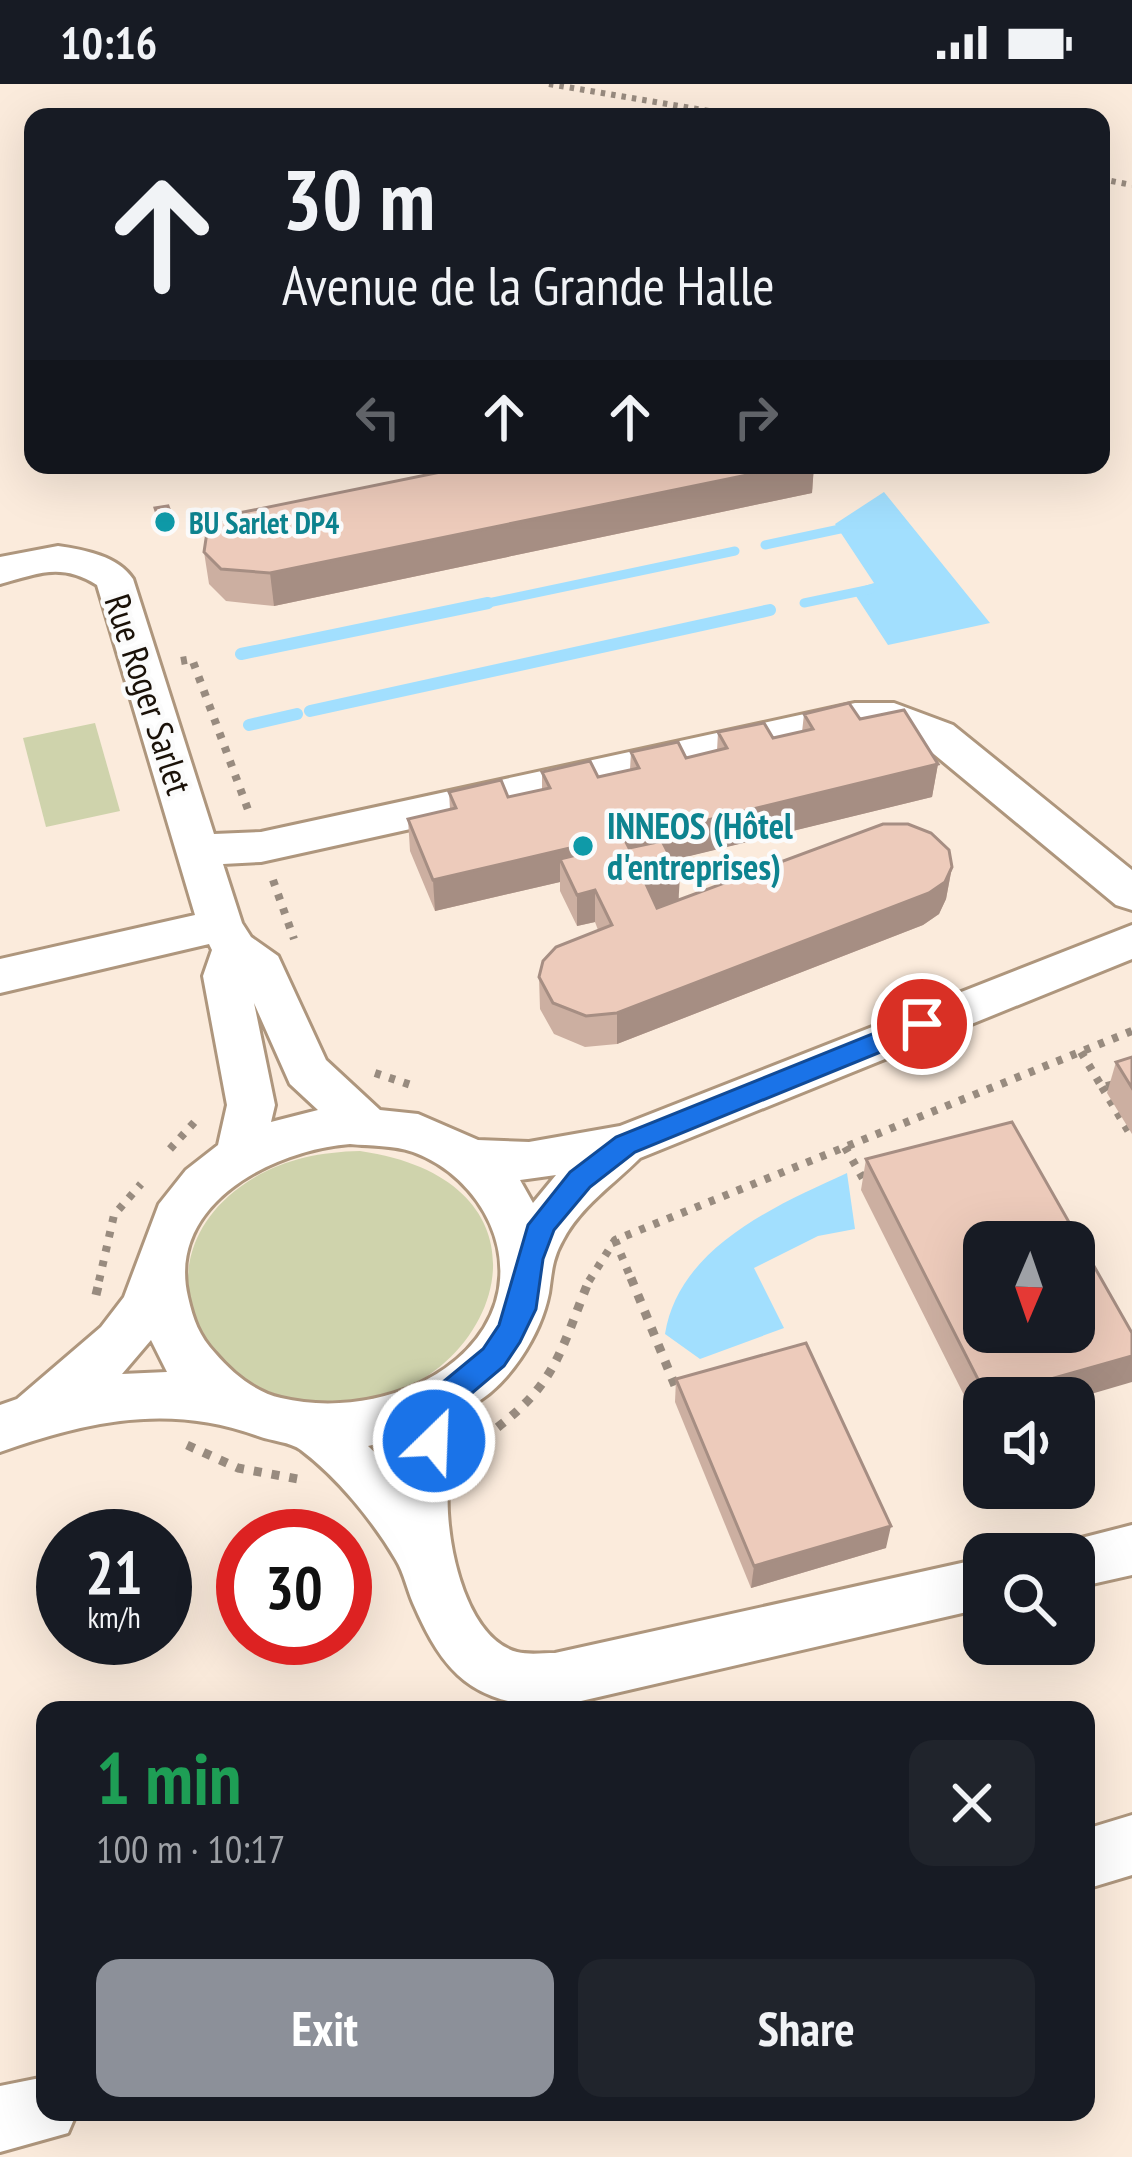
<!DOCTYPE html>
<meta charset="utf-8">
<style>
:root{--surface:#171b24;--page:#20242c;--text:#f1f3f6;--muted:#9ea1a6;--accent:#8c9099}
body{margin:0;font-family:"PT Sans Narrow",sans-serif;background:var(--page);color:var(--text);height:100vh;display:flex;flex-direction:column;font-size:45px;white-space:nowrap}
*{box-sizing:border-box;margin:0}
p{font-size:39px;color:var(--muted)}
.icon{flex:none;width:66px;height:66px;fill:none;stroke:currentColor;stroke-width:2;stroke-linecap:round;stroke-linejoin:round}
.map{position:relative;flex:1;overflow:hidden}
.panel{position:absolute;left:36px;top:1617px;width:1059px;height:420px;display:flex;flex-direction:column;background:var(--surface);border-radius:24px;box-shadow:0 12px 48px #0002}
.panel>*{flex:none}
.banner{position:absolute;left:24px;top:24px;width:1086px;height:366px;border-radius:24px;box-shadow:0 12px 48px #0002;background:#171b24;color:var(--text);overflow:hidden}
.needle{width:78px;rotate:182deg}
.fabs{position:absolute;left:963px;top:1137px;display:grid;gap:24px}
.fabs a{display:grid;place-items:center;width:132px;height:132px;border-radius:24px;background:var(--surface);box-shadow:0 12px 48px #0002;font-size:60px}
.speed{position:absolute;left:36px;top:1425px;display:flex;gap:24px;font-size:60px;font-weight:700;text-align:center}
.speed>*{display:grid;place-content:center;width:156px;height:156px;border-radius:50%;background:var(--surface);box-shadow:0 12px 48px #0002;line-height:1}
.speed small{font-size:30px;font-weight:400}
.speed .limit{border:18px solid #d22;background:#fff;color:#111}
.pin{position:absolute;display:grid;place-items:center;width:102px;height:102px;color:#fff;margin:-51px;border:6px solid #fff;border-radius:50%;box-shadow:0 3px 12px #0007}
.me{position:absolute;width:132px;margin:-66px;rotate:24deg;stroke-linejoin:round;filter:drop-shadow(0 0 9px #0008)}
.turn{display:flex;align-items:center;gap:42px;height:252px;padding:0 60px;font-size:54px}
.turn .icon{width:156px;height:156px;stroke-width:2.5}
.turn b{display:block;font-size:84px;line-height:102px}
.lanes{display:flex;align-items:center;height:114px;padding:0 60px;background:#0003;justify-content:center;gap:60px;direction:ltr}
.lanes .off{opacity:.35}
.round{display:grid;place-items:center;flex:none;width:126px;height:126px;border-radius:24px;background:var(--page)}
.overview{display:flex;align-items:center;justify-content:space-between;height:204px;padding:0 60px}
h1{font-size:72px;font-weight:600;line-height:90px;color:#1e9e55}
.button{display:flex;gap:24px;margin-top:auto;padding:24px 60px}
.button a{flex:1;height:138px;border-radius:24px;background:var(--accent);color:#fff;font-size:48px;font-weight:600;line-height:138px;text-align:center}
.button a+a{background:var(--page);color:var(--text)}
.status{display:flex;justify-content:space-between;align-items:center;height:84px;padding:0 60px;background:var(--surface);direction:ltr}
.status svg{height:33px;fill:currentColor}
.map>svg:first-child{display:block}
</style>
<div class="status"><b>10:16</b><svg viewBox="0 0 49 12"><path d="M0 12V9h3v3zM5 12V6h3v6zM10 12V3h3v9zM15 12V0h3v12zM26 1h20v11H26zM47 4h2v5h-2z"/></svg></div>
<div class="map">
<svg width="1132" height="2073" viewBox="0 0 1132 2073">
<rect width="100%" height="100%" fill="#fbebdc"/>
<g fill="#cfd3ac">
<path d="M95 639 120 727 46 743 23 654Z"/>
<path d="M360 1067C603 1102 474 1366 285 1313 184 1284 150 1169 240 1103 275 1077 316 1068 360 1067Z"/>
</g>
<g fill="#a2dffe">
<path d="M884 408 990 539 888 561 852 506 874 499 835 440Z"/>
<path d="M847 1089 855 1145 818 1152 754 1184 784 1244 700 1275 665 1250C679 1163 775 1122 847 1089Z"/>
</g>
<g fill="none" stroke-linecap="round" stroke-linejoin="round">
<g stroke="#a2dffe" stroke-width="9">
<path d="M765 461 854 442"/>
<path d="M804 519 871 505"/>
<path d="M474 522 735 467"/>
</g>
<g stroke="#a2dffe" stroke-width="12">
<path d="M241 570 488 519"/>
<path d="M310 627 770 526"/>
<path d="M249 641 297 630"/>
</g>
<g stroke="#ae967d" stroke-width="6">
<g id="minor">
<path d="M58 462C85 466 118 472 133 495L214 750 261 748 855 619H894L953 641 1132 786V826L1116 821 923 661 889 647H855L261 778 223 780 242 839 251 853 278 872 326 976 380 1026 418 1030 478 1056 529 1058 620 1042 1132 841V875L640 1074C613 1101 581 1122 563 1156 552 1175 552 1189 549 1209 541 1251 508 1303 470 1322 463 1346 453 1370 449 1394 442 1442 461 1553 517 1568 529 1571 543 1569 555 1569L984 1474V1524L555 1623C473 1620 444 1591 413 1519 407 1505 404 1489 396 1476 373 1437 338 1394 301 1366 291 1358 271 1357 258 1352 169 1319 87 1337 0 1368V1321L17 1315 101 1243 124 1213 159 1120 186 1086 218 1061 227 1021 203 892 212 866 209 860 0 909V875L195 831 97 501C60 478 38 490 0 500V473ZM254 919 290 1000 318 1026 271 1038 275 1021ZM350 1060C370 1062 394 1061 413 1068 482 1093 526 1176 484 1244 444 1308 351 1331 281 1314 255 1308 232 1289 215 1269 199 1252 193 1235 188 1213 166 1120 273 1066 350 1060ZM556 1091 533 1119 520 1096ZM151 1256 167 1288 122 1290ZM407 1353 396 1389 368 1362 403 1354Z"/>
<path d="M1132 1441V1491L1074 1504V1470H1050L1054 1461Z"/>
<path d="M1132 1731V1791L1086 1805V1745Z"/>
<path d="M45 1993V2028H77L68 2049 0 2068V2002Z"/>
</g>
</g>
<g stroke="#988b7f" stroke-width="6" stroke-dasharray="4.5 6" stroke-linecap="butt">
<path d="M549 0 744 33"/>
<path d="M1101 95 1132 101"/>
</g>
<g stroke="#988b7f" stroke-width="8" stroke-dasharray="6 9" stroke-linecap="butt">
<path d="M181 577 192 575 250 731"/>
<path d="M273 796 294 855"/>
<path d="M1081 968 1102 1003 1132 996"/>
<path d="M375 989 417 1003"/>
<path d="M1102 1003 1132 1053"/>
<path d="M845 1063 866 1100"/>
<path d="M170 1065 200 1032"/>
<path d="M615 1156 632 1197"/>
<path d="M99 1197 114 1131 141 1100"/>
<path d="M589 1197 615 1156 1132 947"/>
</g>
<g stroke="#988b7f" stroke-width="9" stroke-dasharray="8 10" stroke-linecap="butt">
<path d="M631 1194 678 1309"/>
<path d="M96 1211 100 1194"/>
<path d="M483 1354C557 1302 558 1272 590 1194"/>
<path d="M187 1361 238 1384 298 1395"/>
</g>
<use href="#minor" fill="#fff" fill-rule="evenodd"/>
</g>
<g fill="#ccafa1">
<path d="M475 381H814L812 409 274 522 226 517 209 500 204 468Z"/>
<path d="M804 630 860 635 938 680 932 713 672 776 679 816 952 783 946 815 939 830 923 841 617 960 585 963 554 950 540 925 539 893 598 846 595 838 577 842 560 807V798L435 827 410 767 408 735 450 726 449 708 508 713 542 706V688L598 693 630 686 631 668 686 674 717 667 718 648 773 654 802 648Z"/>
<path d="M1132 973V1050L1107 1009 1116 978Z"/>
<path d="M866 1075 1074 1315 984 1314V1340L979 1341 861 1106Z"/>
<path d="M676 1295 886 1464 751 1504 675 1318Z"/>
</g>
<g fill="#a68e83">
<path d="M796 381H814L812 409 274 522 270 489Z"/>
<path d="M172 433 174 443 161 445 159 436Z"/>
<path d="M938 680 932 713 624 788 625 756Z"/>
<path d="M574 763V795L560 775V798L435 827 433 796Z"/>
<path d="M952 783 946 815 939 830 923 841 617 960V929Z"/>
<path d="M680 792 678 824 645 832 646 800Z"/>
<path d="M595 806V838L577 842V811Z"/>
<path d="M1132 1272V1298L1074 1315 986 1314Z"/>
<path d="M984 1322V1340L979 1341Z"/>
<path d="M891 1442 886 1464 751 1504 754 1482Z"/>
</g>
<g fill="#edcbbb" stroke="#a68e83" stroke-width="3" fill-rule="evenodd">
<path d="M475 381H796L270 489 221 485 204 468 207 448 229 431Z"/>
<path d="M168 422 172 433 159 436 155 424Z"/>
<path d="M849 619 860 635 904 626 938 680 625 756 629 764 662 757 680 792 646 800 657 824 883 740H908L931 749 949 766 952 783 945 798 929 809 617 929 586 932 553 919 539 893 543 877 556 863 612 841 595 806 577 811 560 775 577 771 574 763 433 796 408 735 456 724 449 708 501 696 508 713 550 704 542 688 590 677 598 693 639 684 631 668 678 658 686 674 727 664 718 648 764 639 773 654 813 645 804 630Z"/>
<path d="M1132 973V1004L1116 978Z"/>
<path d="M1012 1038 1132 1249V1272L987 1313 866 1075ZM984 1158H1074V1248H984Z"/>
<path d="M806 1259 891 1442 754 1482 676 1295Z"/>
</g>
<path fill="#1a73e8" stroke="#114b97" stroke-width="3" d="M922 930 932 933 935 940 932 947 635 1068 590 1103 554 1146 543 1175 536 1225 520 1258 504 1282 460 1319 445 1366 434 1370 423 1366 419 1357 437 1303 483 1265 499 1241 528 1141 570 1088 616 1053Z"/>
<g fill="#0f9aa8" stroke="#fbfbfb" stroke-width="4.5">
<circle cx="165" cy="438" r="12"/>
<circle cx="583" cy="762" r="12"/>
</g>
<g text-anchor="middle" dominant-baseline="central" stroke-width="9" stroke-linejoin="round" paint-order="stroke">
<g font-size="30" font-weight="bold" fill="#0d838f" stroke="#fbfbfb" text-anchor="start">
<text x="189" y="438">BU Sarlet DP4</text>
</g>
<g font-size="36" fill="#1a1108" stroke="#fbfbfb">
<text transform="translate(149 610) rotate(72)">Rue Roger Sarlet</text>
</g>
<g font-size="36" font-weight="bold" fill="#0d838f" stroke="#fbfbfb" text-anchor="start">
<text x="607" y="741">INNEOS (Hôtel<tspan x="607" dy="41">d'entreprises)</tspan></text>
</g>
</g>
</svg>
<div class="fabs">
<a><svg class="needle" viewBox="-14 -14 28 28"><path d="M0-13l5 13h-10z" fill="#e53935"/><path d="M0 13l5-13h-10z" fill="#9ea1a6"/></svg></a>
<a><svg class="icon" aria-label="sound" viewBox="0 0 24 24"><path d="M4 9h4l5-4v14l-5-4H4zM17 9q2 3 0 6"/></svg></a>
<a><svg class="icon" aria-label="search" viewBox="0 0 24 24"><circle cx="10" cy="10" r="6"/><path d="M15 15l6 6"/></svg></a>
</div>
<div class="speed"><div>21<small>km/h</small></div><div class="limit">30</div></div>
<div class="pin" style="left:922px;top:940px;background:#d93025"><svg class="icon" aria-label="arrive" viewBox="0 0 24 24"><path d="M6 21V4h12l-3 4 3 4H6"/></svg></div>
<svg class="me" style="left:434px;top:1357px" viewBox="-20 -20 40 40"><circle r="17" fill="#1a73e8" stroke="#fff" stroke-width="3"/><path d="M0-11L8 9 0 5-8 9z" fill="#fff"/></svg>
<div class="banner">
<div class="turn"><svg class="icon" aria-label="ahead" viewBox="0 0 24 24"><path d="M12 20V5M6 11l6-6 6 6"/></svg><div><b>30 m</b>Avenue de la Grande Halle</div></div>
<div class="lanes"><svg class="icon off" aria-label="left" viewBox="0 0 24 24"><path d="M17 20v-9H6M10 6l-5 5 5 5"/></svg><svg class="icon" aria-label="ahead" viewBox="0 0 24 24"><path d="M12 20V5M6 11l6-6 6 6"/></svg><svg class="icon" aria-label="ahead" viewBox="0 0 24 24"><path d="M12 20V5M6 11l6-6 6 6"/></svg><svg class="icon off" aria-label="right" viewBox="0 0 24 24"><path d="M7 20v-9h11M14 6l5 5-5 5"/></svg></div>
</div>
<section class="panel">
<div class="overview"><div><h1>1 min</h1><p>100 m · 10:17</p></div><a class="round"><svg class="icon" aria-label="close" viewBox="0 0 24 24"><path d="M6 6l12 12M18 6L6 18"/></svg></a></div>
<div class="button"><a>Exit</a><a>Share</a></div>
</section>
</div>
